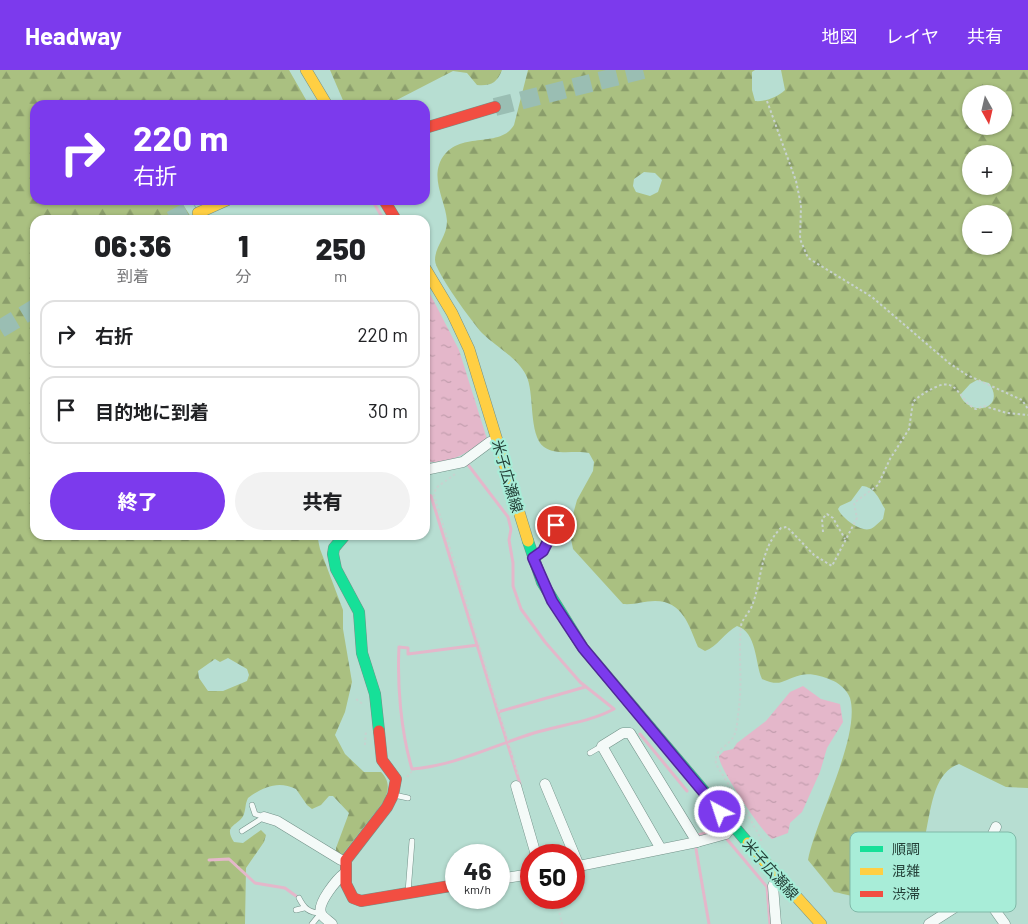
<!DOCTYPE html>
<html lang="ja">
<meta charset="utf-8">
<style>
:root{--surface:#fff;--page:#f2f2f2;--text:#202124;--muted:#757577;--line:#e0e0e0;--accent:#7c3aed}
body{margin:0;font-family:Barlow,"Noto Sans JP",sans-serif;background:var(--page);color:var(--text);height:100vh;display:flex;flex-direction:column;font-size:19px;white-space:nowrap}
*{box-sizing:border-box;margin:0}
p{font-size:16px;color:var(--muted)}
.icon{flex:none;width:28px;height:28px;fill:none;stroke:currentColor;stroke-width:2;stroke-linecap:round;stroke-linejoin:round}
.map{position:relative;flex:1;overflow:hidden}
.side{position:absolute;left:30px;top:145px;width:400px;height:325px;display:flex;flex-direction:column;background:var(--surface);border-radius:15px;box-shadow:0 1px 4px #0004}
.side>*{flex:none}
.top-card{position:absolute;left:30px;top:30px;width:400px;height:105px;border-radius:15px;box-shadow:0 1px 4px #0004;background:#7c3aed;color:#fff;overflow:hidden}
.needle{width:32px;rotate:172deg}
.fabs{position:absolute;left:962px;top:15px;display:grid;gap:10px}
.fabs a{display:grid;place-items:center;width:50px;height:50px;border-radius:50%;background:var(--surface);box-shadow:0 1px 4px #0004;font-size:25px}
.speed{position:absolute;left:445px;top:774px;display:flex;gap:10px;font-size:25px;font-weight:700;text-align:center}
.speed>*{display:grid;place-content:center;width:65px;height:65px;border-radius:50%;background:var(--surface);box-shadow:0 1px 4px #0004;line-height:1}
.speed small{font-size:12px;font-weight:400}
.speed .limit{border:8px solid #d22;background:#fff;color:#111}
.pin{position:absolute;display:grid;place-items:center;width:42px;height:42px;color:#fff;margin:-21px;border:2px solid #fff;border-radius:50%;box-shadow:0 1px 5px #0007}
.me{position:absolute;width:55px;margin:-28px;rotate:320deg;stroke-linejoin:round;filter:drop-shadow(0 0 4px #0008)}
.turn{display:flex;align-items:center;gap:18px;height:105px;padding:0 20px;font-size:22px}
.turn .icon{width:65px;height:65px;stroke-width:2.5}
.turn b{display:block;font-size:35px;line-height:42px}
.eta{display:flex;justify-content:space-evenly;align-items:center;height:85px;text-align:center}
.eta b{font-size:30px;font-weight:800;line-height:35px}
.cta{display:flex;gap:10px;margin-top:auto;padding:10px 20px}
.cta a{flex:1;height:58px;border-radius:30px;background:var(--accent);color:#fff;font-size:20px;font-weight:800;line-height:58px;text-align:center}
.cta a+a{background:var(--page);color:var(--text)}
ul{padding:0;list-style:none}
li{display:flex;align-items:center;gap:15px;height:68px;margin:0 10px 8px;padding:0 10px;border:2px solid var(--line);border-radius:15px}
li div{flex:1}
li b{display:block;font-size:19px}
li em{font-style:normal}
header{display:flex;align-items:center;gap:30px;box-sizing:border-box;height:70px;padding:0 25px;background:var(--accent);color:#fff}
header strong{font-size:24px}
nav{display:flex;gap:28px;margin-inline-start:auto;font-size:18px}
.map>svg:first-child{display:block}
</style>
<header>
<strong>Headway</strong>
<nav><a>地図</a><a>レイヤ</a><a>共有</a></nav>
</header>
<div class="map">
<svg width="1028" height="854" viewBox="0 0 1028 854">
<defs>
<pattern id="forest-firs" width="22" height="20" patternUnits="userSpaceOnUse" patternTransform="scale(1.25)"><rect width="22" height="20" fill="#aac081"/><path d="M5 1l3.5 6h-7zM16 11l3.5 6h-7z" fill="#8a9d6b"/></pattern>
<pattern id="water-ripples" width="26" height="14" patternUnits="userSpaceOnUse" patternTransform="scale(1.25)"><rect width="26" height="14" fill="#e4b7ca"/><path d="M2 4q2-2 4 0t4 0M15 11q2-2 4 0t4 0" fill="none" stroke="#c39eae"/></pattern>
</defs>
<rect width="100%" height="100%" fill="#b7ded2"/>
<g fill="url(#forest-firs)" fill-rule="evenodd">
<path d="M0 0H289L309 35H35V130H180L193 150H35V465H317L320 479 343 540V559L352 612 345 642 335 665 345 684 364 702H381C390 711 389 720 384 731L342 785 336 781V778L349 743 333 726H329L321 735 312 739 307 735 296 719C278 710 263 717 248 728 245 734 246 738 244 744 240 756 222 754 234 772L243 773 261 760 266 765 264 772 246 798 245 854H0ZM228 588 247 599 249 605 247 611 223 621H208L199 608 198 601 215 589 220 592Z"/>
<path d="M330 0H502C497 13 491 16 477 15L467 3 453 1 387 35H345Z"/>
<path d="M528 0H755L752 2V20L755 31C765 32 778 27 785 20L781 0H1028V718L1006 717 959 694C911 710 946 818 876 829 864 831 847 824 834 822L808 790C816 749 861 666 850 628 847 620 838 612 831 610 822 606 811 603 801 605 783 609 782 618 762 609 755 593 757 562 737 556 725 562 717 577 705 581L698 577C689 556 683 531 655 531 644 531 635 535 623 534L573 479 569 459 577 430 593 401 594 392 589 383C574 380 557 386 544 377 528 365 535 322 526 305 517 287 496 277 482 263 473 253 435 202 435 190 435 176 447 167 447 151 446 134 433 113 439 95 453 57 499 81 514 55ZM971 24H1004V56H971ZM971 84H1004V116H971ZM644 102 655 103 662 110 658 122 650 126 636 122 633 116 634 109ZM971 144H1004V176H971ZM977 310 989 313C1007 339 970 348 960 325L970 314ZM862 416C875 417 879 429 885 439L883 449C879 452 874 458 870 459 860 462 842 448 838 439L840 436 851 431Z"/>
</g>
<g fill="url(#water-ripples)">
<path d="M425 214 459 280 487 369C467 383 451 394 425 392Z"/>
<path d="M803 616 821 629 840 634 843 652 827 678 820 702 802 742 790 753 788 763 772 769C761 761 718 697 719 686L724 681 733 679 737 673 766 651 790 622Z"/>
</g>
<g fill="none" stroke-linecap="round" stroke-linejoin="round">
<g stroke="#e4b7ca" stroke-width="3">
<path d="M372 130 384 150"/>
<path d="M466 392 508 447 511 459 509 470 513 493V516L521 539 545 572 580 612 614 639C590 652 560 655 534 663 495 675 454 696 412 699 401 662 397 615 399 577L408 578V584L478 575"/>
<path d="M425 424 431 426 520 714"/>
<path d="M498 642 585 617"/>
<path d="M640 664 687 721"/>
<path d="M700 737 767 817 770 854"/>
<path d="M698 765 719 759"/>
<path d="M696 779 709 854"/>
<path d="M209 790 229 789 255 813 285 818 296 826"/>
</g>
<g stroke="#9abeb3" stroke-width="18" stroke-dasharray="18 9" stroke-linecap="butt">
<path d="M495 37 643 0"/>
<path d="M171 150 196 137"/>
<path d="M0 259 35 238"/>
</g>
<g stroke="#739289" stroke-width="6">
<g id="lane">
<path d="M535 487 543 481 561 446"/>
<path d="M590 683 602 676"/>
<path d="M394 725 408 728"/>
<path d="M252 735 255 744 264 747"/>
<path d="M242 761 264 747"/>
<path d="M408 822 412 771"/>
<path d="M299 828C304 838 309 843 321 843"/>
<path d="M296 840 304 838"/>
<path d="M312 854 321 843"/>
</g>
</g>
<g stroke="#739289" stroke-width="11">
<g id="street">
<path d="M425 400 463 392 490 372 497 370"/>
<path d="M545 714 579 796"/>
<path d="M516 716 536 785"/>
<path d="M264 747 277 751 341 790H346"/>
<path d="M996 757C974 805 973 811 1005 854"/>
<path d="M661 779 602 676 623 663H630L697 772"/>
<path d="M574 797 697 772 726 764 732 756"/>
<path d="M499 809 531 804"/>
<path d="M332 854C329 851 322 847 321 843 317 833 337 809 345 803"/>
<path d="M776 854 773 816 777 807"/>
<path d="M929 854 982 820"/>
</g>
</g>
<g stroke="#739289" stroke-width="12">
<g id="fast">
<path d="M345 465 334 478 333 484 336 499 359 542 362 583 375 624 379 661"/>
<path d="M528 471 542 512 583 578 748 773"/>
</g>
</g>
<g stroke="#739289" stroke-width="12">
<g id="slow">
<path d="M306 0 327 35"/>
<path d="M198 143 227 130"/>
<path d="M425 198 452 243 469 279 528 471"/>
<path d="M748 773 821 854"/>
</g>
</g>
<g stroke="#739289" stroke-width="12">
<g id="jam">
<path d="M425 58 495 37"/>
<path d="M384 130 396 150"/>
<path d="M379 661 382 690 396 709 393 725 387 737 346 790V814L353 828 361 831 456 815"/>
</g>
</g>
<g stroke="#c7d2cf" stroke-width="2" stroke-dasharray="2.5 2.5" stroke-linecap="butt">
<path d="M767 31 796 111 801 135 800 169 808 188 872 227 949 293 967 305 1022 330 1028 339"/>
<path d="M455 404 436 418 434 425 519 707"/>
<path d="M823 462 822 449 827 444 833 448 845 469"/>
<path d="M356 629 364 635"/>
<path d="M365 675 366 660"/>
<path d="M407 707 413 700"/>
<path d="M761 771C761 764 723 706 716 694 714 680 724 679 731 670 737 664 737 653 738 645 743 615 738 585 741 556 742 549 749 543 752 536 762 510 760 478 781 458L787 457 814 485 832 496 857 448 854 433 878 415 890 389 909 359 913 332C920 325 927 321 936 317 958 306 960 333 976 339L984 336 1007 343 1028 345"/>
<path d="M556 828 562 854"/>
</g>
<use href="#lane" stroke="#f4faf8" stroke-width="5"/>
<use href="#street" stroke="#f4faf8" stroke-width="10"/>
<use href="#fast" stroke="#16e098" stroke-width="11"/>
<use href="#slow" stroke="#ffcf43" stroke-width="11"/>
<use href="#jam" stroke="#f24e42" stroke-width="11"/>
</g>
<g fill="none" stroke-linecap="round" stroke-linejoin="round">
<g stroke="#51269a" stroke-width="12">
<path id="route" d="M556 455 543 481 533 488 552 531 583 578 720 742"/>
</g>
<use href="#route" stroke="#7c3aed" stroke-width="9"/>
</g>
<g text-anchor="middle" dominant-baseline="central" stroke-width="4.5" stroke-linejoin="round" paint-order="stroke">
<g font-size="15" fill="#244038" stroke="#a8edd8">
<text transform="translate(508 406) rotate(74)">米子広瀬線</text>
<text transform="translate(771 799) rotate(48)">米子広瀬線</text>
</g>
</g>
<rect x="850" y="762" width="166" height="80" rx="8" fill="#a8edd8" stroke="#80b9a8" stroke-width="1"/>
<rect x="860" y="776" width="23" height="6" fill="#16e098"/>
<rect x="860" y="798" width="23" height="7" fill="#ffcf43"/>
<rect x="860" y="821" width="23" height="6" fill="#f24e42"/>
<g font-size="14" fill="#244038">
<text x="892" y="784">順調</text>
<text x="892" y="806">混雑</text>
<text x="892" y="829">渋滞</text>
</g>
</svg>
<div class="fabs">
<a><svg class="needle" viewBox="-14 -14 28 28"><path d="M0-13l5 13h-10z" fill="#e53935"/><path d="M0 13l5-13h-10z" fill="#757577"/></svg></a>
<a>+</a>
<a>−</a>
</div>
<div class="speed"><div>46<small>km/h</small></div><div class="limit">50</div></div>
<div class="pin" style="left:556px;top:455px;background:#d93025"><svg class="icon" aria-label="arrive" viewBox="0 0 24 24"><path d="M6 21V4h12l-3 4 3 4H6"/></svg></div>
<svg class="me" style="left:720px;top:742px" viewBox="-20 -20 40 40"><circle r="17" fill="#7c3aed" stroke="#fff" stroke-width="3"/><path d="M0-11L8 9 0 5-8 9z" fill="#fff"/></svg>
<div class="top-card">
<div class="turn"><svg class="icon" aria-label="right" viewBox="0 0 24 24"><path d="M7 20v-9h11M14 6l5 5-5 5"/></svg><div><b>220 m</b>右折</div></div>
</div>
<section class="side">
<div class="eta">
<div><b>06:36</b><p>到着</p></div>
<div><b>1</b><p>分</p></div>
<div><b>250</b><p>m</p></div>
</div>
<ul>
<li><svg class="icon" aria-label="right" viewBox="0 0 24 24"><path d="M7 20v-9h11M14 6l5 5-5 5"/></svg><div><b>右折</b></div><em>220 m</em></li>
<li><svg class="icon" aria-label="arrive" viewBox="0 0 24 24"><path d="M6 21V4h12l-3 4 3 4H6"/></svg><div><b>目的地に到着</b></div><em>30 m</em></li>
</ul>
<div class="cta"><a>終了</a><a>共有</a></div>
</section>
</div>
